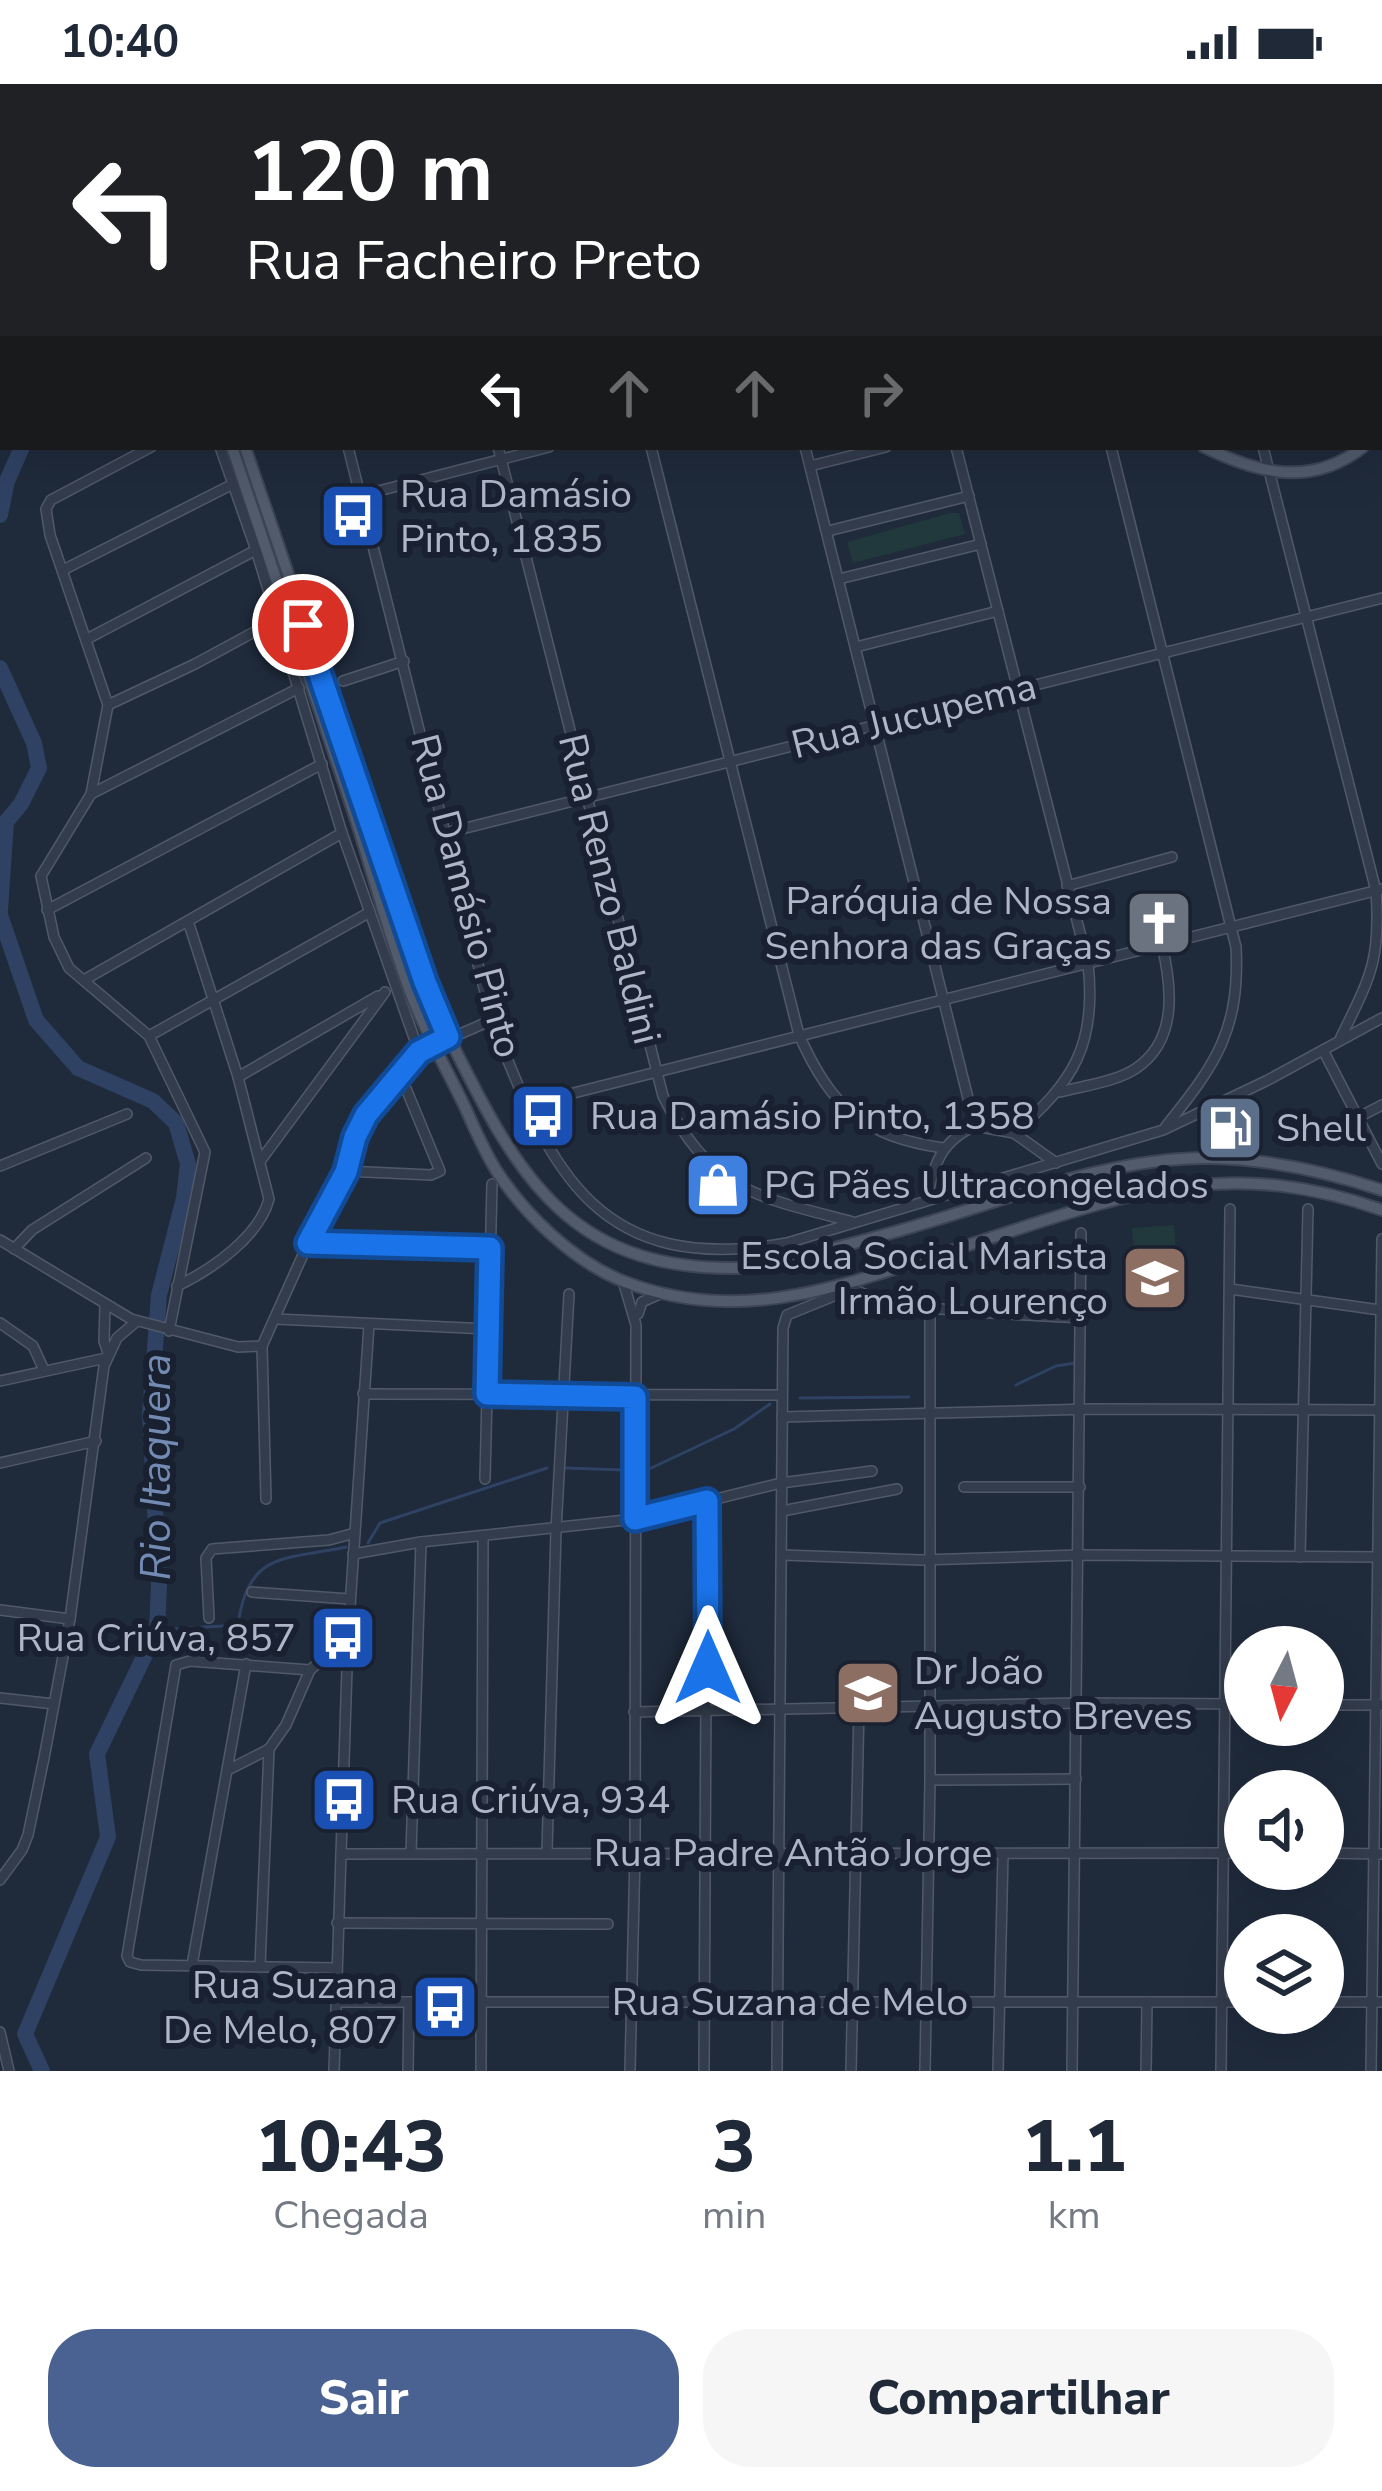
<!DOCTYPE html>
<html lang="pt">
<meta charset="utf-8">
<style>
:root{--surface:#fff;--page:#f6f6f7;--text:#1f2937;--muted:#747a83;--accent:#496291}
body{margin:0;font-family:"Nunito Sans",sans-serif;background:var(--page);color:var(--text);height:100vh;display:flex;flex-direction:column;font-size:45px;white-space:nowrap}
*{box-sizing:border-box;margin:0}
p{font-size:39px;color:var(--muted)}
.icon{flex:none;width:66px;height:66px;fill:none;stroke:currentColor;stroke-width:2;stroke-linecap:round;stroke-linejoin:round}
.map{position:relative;height:1987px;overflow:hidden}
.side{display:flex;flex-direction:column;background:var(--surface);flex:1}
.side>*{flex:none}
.top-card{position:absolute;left:0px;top:0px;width:1383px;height:366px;box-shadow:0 12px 48px #0002;background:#202124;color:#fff;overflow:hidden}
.needle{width:78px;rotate:186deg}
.buttons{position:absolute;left:1224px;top:1542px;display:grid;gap:24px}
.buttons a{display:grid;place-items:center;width:120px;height:120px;border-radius:50%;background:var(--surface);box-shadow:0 12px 48px #0002;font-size:60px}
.pin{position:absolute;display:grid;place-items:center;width:102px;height:102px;color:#fff;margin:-51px;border:6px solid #fff;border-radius:50%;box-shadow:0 3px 12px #0007}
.me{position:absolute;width:132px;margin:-66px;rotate:0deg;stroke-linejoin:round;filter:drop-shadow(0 0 9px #0008)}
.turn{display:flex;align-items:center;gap:42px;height:252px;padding:0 48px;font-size:54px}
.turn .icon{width:156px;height:156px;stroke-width:2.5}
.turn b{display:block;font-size:84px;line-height:102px}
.lanes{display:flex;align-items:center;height:114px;padding:0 48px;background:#0003;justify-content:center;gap:60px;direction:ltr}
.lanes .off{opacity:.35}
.eta{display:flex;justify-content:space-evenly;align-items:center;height:204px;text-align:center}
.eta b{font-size:72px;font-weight:800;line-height:84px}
.primary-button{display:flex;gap:24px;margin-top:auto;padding:24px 48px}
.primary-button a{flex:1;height:138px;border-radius:48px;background:var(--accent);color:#fff;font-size:48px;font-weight:800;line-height:138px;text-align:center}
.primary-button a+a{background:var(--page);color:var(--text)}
.status{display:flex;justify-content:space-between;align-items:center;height:84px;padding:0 60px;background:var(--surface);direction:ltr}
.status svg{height:33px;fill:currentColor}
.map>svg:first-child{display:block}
</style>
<div class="status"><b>10:40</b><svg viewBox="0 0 49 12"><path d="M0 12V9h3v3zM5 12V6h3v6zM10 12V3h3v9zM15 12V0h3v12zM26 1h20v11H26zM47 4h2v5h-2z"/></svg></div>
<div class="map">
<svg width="1382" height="1987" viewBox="0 0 1382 1987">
<rect width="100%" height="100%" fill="#1f2a3b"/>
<g fill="#21383c">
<path d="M950 429H959L965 450 853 479 847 458Z"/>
<path d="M1174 1141 1179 1208 1137 1211 1132 1144Z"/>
</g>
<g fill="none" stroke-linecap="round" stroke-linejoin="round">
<g stroke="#2f4263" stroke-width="3">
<path d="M1320 1222 1337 1224"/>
<path d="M1016 1301 1056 1282 1075 1279"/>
<path d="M800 1314 909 1313"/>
<path d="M566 1384 624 1386"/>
<path d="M645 1387 734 1345 770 1320"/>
<path d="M368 1459 380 1439 547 1384"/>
<path d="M157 1546 238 1541C248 1467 284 1476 346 1463"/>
</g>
<g stroke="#2f4263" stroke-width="16">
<path d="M0 153 3 158"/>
<path d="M0 431 7 397 22 363"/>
<path d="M0 584 34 659 39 684 21 720 6 738 0 826"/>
<path d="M0 831 36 936 78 984 153 1017 176 1039 188 1080 184 1114 159 1211 150 1329 159 1500 157 1546 97 1670 108 1753 25 1950 42 1987"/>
</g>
<g stroke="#515969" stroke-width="12">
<g id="minor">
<path d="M140 0 141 3"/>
<path d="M258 0 259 3"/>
<path d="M406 0 407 3"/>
<path d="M712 0V3"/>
<path d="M863 0 864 3"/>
<path d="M1018 0V3"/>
<path d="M1171 0V3"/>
<path d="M1324 0 1325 3"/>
<path d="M542 3 554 0"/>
<path d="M1380 152 1382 151"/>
<path d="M1380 222 1382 230"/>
<path d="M151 363 51 416 46 425 50 451 108 621 91 710 41 792 54 853 69 884 149 952 205 1068 169 1247"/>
<path d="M220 363 256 466 342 749 419 968"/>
<path d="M348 363 492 936C551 1091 599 1192 787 1159L1163 1046 1266 997 1382 934"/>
<path d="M498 363 663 1012C710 1106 756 1113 850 1137"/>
<path d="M651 363 799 951C832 1024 863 1052 943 1064"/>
<path d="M805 363 975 1042"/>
<path d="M956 363 1088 880C1097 960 1074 998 1014 1049"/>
<path d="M1111 363 1236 863C1240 945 1217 979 1166 1042"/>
<path d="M1263 363 1376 807C1381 876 1370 894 1341 953"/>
<path d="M810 382 886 363"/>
<path d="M359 412 549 363"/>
<path d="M828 447 969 412"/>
<path d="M63 486 233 400"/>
<path d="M839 495 981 460"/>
<path d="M87 555 256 466"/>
<path d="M856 563 998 527"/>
<path d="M343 597 404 577"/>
<path d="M108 621 195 580 280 534"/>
<path d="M91 710 299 604"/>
<path d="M446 749 1382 514"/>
<path d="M1067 802 1172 773"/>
<path d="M47 826 322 680"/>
<path d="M84 896 342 749"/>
<path d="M149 952 370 828"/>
<path d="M1323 966 1382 1080"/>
<path d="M238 993 378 912"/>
<path d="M1060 1008C1083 1002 1115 998 1135 985 1178 957 1172 904 1162 861"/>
<path d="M526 1021 1382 805"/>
<path d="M1359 1033 1382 1021"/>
<path d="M261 1076 385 908"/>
<path d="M0 1082 127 1030"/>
<path d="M346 1087 431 1091 440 1087 400 990"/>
<path d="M927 1116C933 1081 941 1057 975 1042L1014 1049 1056 1079"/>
<path d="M0 1156 131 1235 238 1263 262 1262 315 1144 346 1087 354 1053 366 1031 419 968 492 936"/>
<path d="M308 1159 490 1164"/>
<path d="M14 1165 32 1146 146 1074"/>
<path d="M623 1197 636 1241 635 1769 630 1987"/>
<path d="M177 1202C211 1186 259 1153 269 1115L238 993 188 837"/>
<path d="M850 1202C881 1229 1031 1230 1079 1234"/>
<path d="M1230 1205 1380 1226"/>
<path d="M105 1222 104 1257 108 1269"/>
<path d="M638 1230 642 1218 662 1209"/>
<path d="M276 1235 488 1245"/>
<path d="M0 1239 33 1262 44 1286"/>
<path d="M262 1262 266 1415"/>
<path d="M0 1297 106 1274"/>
<path d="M363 1310 782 1311"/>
<path d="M782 1333 1091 1325 1382 1326"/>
<path d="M0 1379 96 1357"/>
<path d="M485 1395 492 1100"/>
<path d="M964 1403H1080"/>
<path d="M782 1427 897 1405"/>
<path d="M353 1470 421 1458 635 1435 781 1399 872 1387"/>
<path d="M783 1471 921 1476 1080 1471 1382 1473"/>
<path d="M1300 1473 1308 1125"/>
<path d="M252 1508 350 1515"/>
<path d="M0 1526 70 1535"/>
<path d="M209 1534 206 1474 212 1465 329 1456 355 1449"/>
<path d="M310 1586 190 1577 176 1581 127 1872 130 1878 141 1881 336 1884"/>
<path d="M0 1614 54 1620"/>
<path d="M1323 1621H1382"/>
<path d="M634 1628 1079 1619 1245 1620"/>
<path d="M228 1686 269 1665 286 1641 310 1586 348 1553"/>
<path d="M930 1696 1076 1695"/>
<path d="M547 1767 556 1446 569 1210"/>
<path d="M411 1769 421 1458"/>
<path d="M1323 1769 1382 1770"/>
<path d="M341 1770 1245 1769"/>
<path d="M0 1796 22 1766 28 1751 44 1674 70 1535 104 1282 117 1254 137 1237"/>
<path d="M337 1839 608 1840"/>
<path d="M192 1881 246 1580"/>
<path d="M260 1882 269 1665"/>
<path d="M336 1918H1245"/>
<path d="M1323 1918H1382"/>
<path d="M0 1948 9 1987"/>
<path d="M334 1987 348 1553 369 1241"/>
<path d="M408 1987 409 1918"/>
<path d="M481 1987 483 1453"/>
<path d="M704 1987 707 1417"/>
<path d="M777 1987 783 1244 787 1231 851 1205"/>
<path d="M851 1987 859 1623"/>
<path d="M925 1987 930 1696V1222"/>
<path d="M998 1987 1003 1770"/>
<path d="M1072 1987 1081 1149"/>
<path d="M1146 1987 1147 1918"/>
<path d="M1221 1987 1230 1125"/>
<path d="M1371 1987 1382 1155"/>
</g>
</g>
<g stroke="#3d4555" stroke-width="14">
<g id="major">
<path d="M155 0 156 3"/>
<path d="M167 0 168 3"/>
<path d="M610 0 619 3"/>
<path d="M1380 350 1382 348"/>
<path d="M232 363C273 486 315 610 355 733 374 793 390 856 413 915 427 951 447 986 464 1021 474 1043 483 1065 496 1086 525 1131 574 1178 625 1198 743 1243 846 1200 959 1164 1114 1115 1219 1068 1382 1126"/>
<path d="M245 363 438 931C514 1085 563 1196 761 1183 815 1169 869 1156 922 1140 1014 1113 1113 1073 1210 1074 1268 1075 1327 1088 1382 1106"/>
<path d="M1204 363C1259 390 1312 403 1363 363"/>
</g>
</g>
<use href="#minor" stroke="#333c4c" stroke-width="9"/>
<use href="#major" stroke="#515b6c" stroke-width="10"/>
</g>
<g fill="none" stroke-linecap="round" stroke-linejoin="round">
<g stroke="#114b97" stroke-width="30">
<path id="route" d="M303 541 425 898 448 953 419 968 366 1031 355 1053 346 1088 308 1159 490 1164 487 1310 635 1313V1435L707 1417 708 1584"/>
</g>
<use href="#route" stroke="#1a73e8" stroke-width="21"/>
</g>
<defs>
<g id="bus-square" transform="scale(3.45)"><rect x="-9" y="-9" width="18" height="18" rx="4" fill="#1a4fb4" stroke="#192130"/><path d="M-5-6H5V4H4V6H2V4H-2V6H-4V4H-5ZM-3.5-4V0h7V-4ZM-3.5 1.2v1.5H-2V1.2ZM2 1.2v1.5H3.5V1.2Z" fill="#fff"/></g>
<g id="church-square" transform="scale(3.45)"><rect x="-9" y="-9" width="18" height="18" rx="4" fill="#6b7280" stroke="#192130"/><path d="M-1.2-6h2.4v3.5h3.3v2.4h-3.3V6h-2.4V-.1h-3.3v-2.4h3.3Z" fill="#fff"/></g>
<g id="fuel-square" transform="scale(3.45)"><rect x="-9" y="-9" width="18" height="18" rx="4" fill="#5c6f8a" stroke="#192130"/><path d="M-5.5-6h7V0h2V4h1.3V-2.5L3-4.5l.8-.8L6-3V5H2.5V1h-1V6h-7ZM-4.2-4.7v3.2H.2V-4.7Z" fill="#fff"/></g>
<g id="shop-square" transform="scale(3.45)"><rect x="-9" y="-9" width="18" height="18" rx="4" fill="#3f7fe0" stroke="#192130"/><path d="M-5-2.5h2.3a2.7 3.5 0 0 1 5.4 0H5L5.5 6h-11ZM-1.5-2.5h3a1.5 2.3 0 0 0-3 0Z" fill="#fff"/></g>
<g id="school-square" transform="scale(3.45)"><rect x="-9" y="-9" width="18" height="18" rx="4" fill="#8d6e63" stroke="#192130"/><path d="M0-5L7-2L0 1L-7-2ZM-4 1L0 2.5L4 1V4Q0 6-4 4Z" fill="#fff"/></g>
</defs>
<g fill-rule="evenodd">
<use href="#bus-square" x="353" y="432"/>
<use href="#church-square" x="1159" y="839"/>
<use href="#bus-square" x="543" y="1032"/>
<use href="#fuel-square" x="1230" y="1044"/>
<use href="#shop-square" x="718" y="1101"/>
<use href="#school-square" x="1155" y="1194"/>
<use href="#bus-square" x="343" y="1554"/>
<use href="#school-square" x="868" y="1609"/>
<use href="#bus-square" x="344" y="1716"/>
<use href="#bus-square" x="445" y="1923"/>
</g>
<g text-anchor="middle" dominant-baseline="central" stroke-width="12" stroke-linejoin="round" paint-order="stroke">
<g font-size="39" fill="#aeb6c8" stroke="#192130" text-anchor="start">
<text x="400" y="410">Rua Damásio<tspan x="400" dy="45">Pinto, 1835</tspan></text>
<text x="1112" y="817" text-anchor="end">Paróquia de Nossa<tspan x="1112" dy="45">Senhora das Graças</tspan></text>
<text x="590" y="1032">Rua Damásio Pinto, 1358</text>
<text x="1276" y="1044">Shell</text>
<text x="764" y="1101">PG Pães Ultracongelados</text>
<text x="1108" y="1172" text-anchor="end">Escola Social Marista<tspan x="1108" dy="45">Irmão Lourenço</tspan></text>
<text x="296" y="1554" text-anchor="end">Rua Criúva, 857</text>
<text x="914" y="1587">Dr João<tspan x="914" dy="45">Augusto Breves</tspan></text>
<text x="391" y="1716">Rua Criúva, 934</text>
<text x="398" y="1901" text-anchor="end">Rua Suzana<tspan x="398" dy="45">De Melo, 807</tspan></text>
</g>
<g font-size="39" fill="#aeb6c8" stroke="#192130">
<text transform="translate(914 632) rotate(-14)">Rua Jucupema</text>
<text transform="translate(609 805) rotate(76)">Rua Renzo Baldini</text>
<text transform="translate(466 812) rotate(75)">Rua Damásio Pinto</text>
<text x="793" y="1769">Rua Padre Antão Jorge</text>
<text x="790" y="1918">Rua Suzana de Melo</text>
</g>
<g font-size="42" font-style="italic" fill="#738bb3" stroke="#192130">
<text transform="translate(156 1383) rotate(-90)">Rio Itaquera</text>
</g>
</g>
</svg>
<div class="buttons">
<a><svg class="needle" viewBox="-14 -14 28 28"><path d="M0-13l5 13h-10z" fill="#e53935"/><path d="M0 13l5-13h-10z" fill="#747a83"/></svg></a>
<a><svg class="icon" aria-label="sound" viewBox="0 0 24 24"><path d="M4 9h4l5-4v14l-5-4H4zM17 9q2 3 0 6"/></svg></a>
<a><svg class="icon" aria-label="layers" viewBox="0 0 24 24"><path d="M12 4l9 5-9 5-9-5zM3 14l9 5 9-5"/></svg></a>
</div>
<div class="pin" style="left:303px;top:541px;background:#d93025"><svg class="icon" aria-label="arrive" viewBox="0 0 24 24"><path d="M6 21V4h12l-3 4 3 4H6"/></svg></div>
<svg class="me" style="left:708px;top:1584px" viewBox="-20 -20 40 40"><path d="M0-17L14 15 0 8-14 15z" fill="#1a73e8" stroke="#fff" stroke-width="4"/></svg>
<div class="top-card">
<div class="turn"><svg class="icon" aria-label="left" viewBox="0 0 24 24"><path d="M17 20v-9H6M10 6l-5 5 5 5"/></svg><div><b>120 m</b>Rua Facheiro Preto</div></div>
<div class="lanes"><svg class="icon" aria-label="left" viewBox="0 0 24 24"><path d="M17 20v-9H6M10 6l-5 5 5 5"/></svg><svg class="icon off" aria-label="ahead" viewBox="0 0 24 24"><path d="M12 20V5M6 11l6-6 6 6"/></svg><svg class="icon off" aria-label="ahead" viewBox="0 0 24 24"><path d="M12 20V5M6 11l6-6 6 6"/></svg><svg class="icon off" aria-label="right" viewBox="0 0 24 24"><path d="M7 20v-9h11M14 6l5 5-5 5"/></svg></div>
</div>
</div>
<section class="side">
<div class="eta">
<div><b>10:43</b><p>Chegada</p></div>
<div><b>3</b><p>min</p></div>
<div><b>1.1</b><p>km</p></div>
</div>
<div class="primary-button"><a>Sair</a><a>Compartilhar</a></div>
</section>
